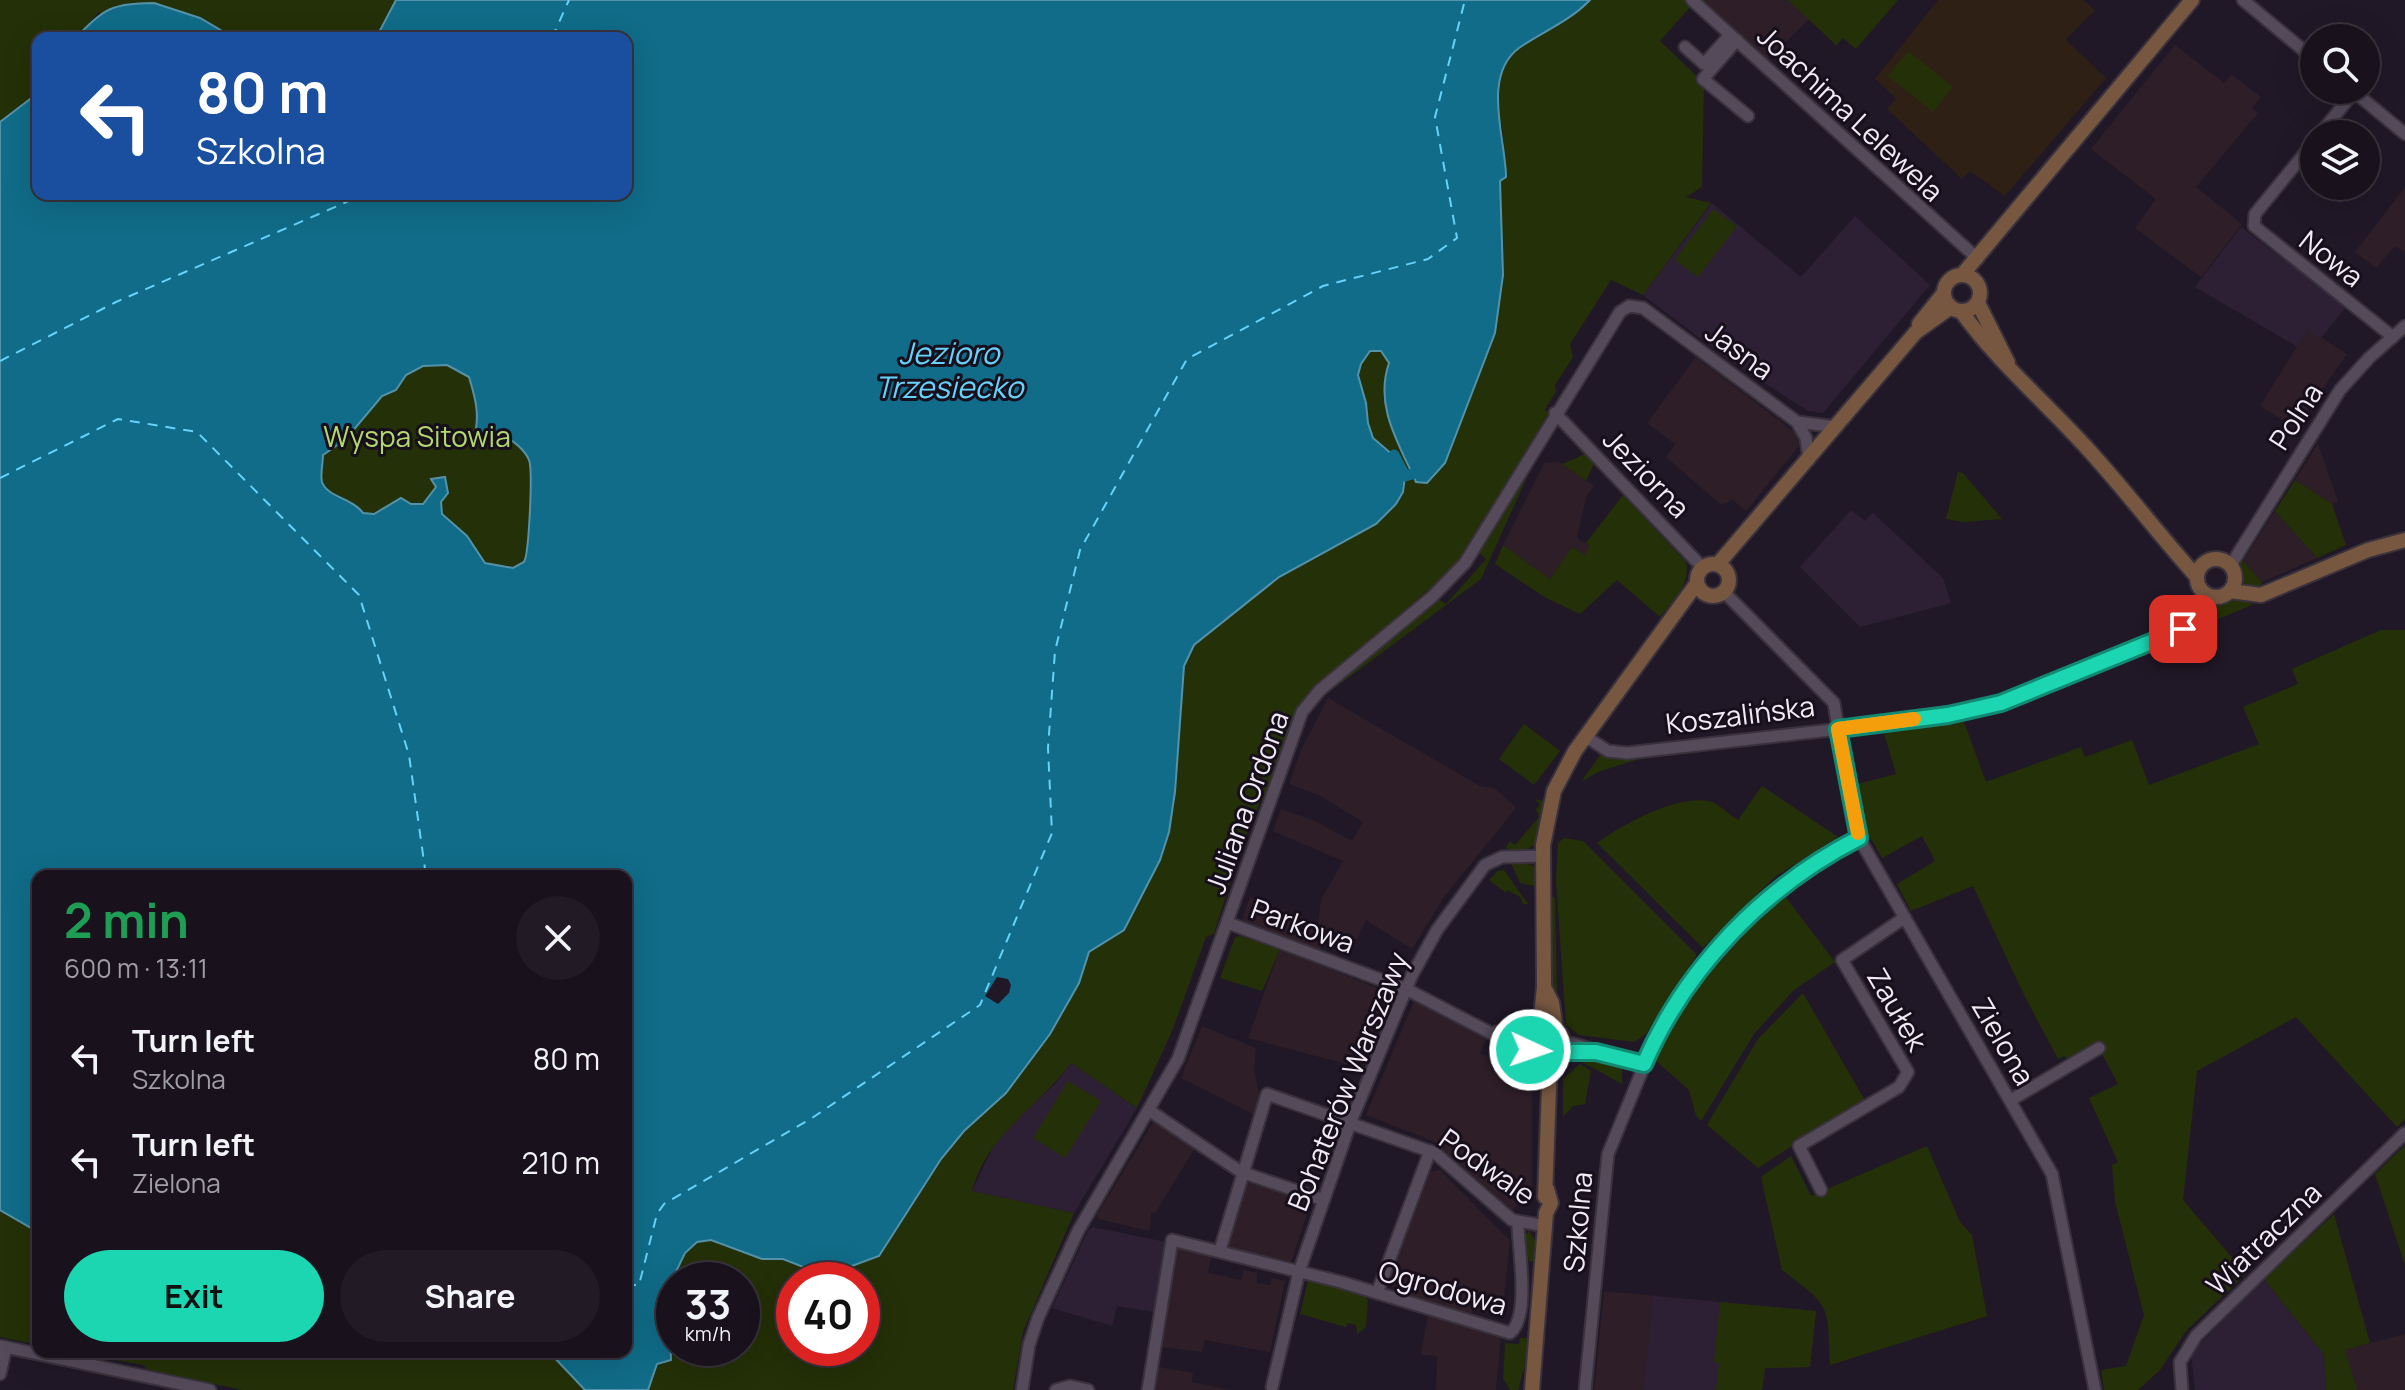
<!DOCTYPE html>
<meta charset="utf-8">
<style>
:root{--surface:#19121d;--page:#221b26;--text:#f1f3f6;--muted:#9f9ea4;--line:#37323b;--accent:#1cd5b1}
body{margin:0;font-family:Manrope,sans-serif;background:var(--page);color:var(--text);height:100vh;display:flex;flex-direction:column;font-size:30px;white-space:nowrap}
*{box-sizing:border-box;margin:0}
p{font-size:26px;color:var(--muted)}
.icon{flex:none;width:44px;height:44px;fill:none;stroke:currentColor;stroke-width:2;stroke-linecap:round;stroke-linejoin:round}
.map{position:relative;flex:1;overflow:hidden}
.panel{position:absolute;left:32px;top:870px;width:600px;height:488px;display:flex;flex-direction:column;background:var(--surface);border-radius:16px;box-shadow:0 8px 32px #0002,0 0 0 2px var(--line)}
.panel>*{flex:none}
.guide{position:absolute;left:32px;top:32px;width:600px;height:168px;border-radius:16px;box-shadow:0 8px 32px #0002,0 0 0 2px var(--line);background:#1a4fa0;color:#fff;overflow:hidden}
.buttons{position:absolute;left:2300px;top:24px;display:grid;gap:16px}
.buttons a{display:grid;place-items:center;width:80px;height:80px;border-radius:50%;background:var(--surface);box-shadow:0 8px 32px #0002,0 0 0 2px var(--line);font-size:40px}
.speed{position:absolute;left:656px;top:1262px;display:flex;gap:16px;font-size:40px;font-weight:700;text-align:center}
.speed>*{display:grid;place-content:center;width:104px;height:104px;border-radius:50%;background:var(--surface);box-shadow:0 8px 32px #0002,0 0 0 2px var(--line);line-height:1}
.speed small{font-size:20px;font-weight:400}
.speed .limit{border:12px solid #d22;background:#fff;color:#111}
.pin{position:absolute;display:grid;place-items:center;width:68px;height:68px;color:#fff;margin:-34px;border-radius:16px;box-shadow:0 4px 12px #0006}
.me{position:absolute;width:88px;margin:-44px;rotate:93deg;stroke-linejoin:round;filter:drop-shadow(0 0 6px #0008)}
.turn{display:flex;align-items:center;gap:28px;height:168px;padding:0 32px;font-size:36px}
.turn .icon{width:104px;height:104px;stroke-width:2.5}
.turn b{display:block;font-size:56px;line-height:68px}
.round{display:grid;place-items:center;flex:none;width:84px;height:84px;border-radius:42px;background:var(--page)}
.head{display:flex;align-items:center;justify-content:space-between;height:136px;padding:0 32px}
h1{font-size:48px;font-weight:700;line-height:60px;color:#1e9e55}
.primary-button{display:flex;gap:16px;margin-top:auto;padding:16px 32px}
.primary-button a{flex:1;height:92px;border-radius:48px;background:var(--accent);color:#111;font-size:32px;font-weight:700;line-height:92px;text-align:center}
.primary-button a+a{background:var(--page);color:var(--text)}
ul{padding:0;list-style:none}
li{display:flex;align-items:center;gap:24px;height:104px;padding:0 32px}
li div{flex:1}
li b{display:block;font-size:30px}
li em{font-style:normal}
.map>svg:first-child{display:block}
</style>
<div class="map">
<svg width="2405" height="1390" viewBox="0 0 2405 1390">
<rect width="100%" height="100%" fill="#211827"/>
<g fill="#2e1e27">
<path d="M1707 0H1788L1809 19 1767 60 1704 2Z"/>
<path d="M2175 45 2224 83 2232 75 2261 97 2252 108 2258 113 2196 187 2242 224 2201 277 2135 228 2156 199 2091 149Z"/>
<path d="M2405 187V252L2395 246 2376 268 2355 252Z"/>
<path d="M2308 329 2347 354 2295 428 2260 406Z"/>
<path d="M1696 357 1797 434 1799 446 1746 511 1733 500 1721 505 1666 457 1675 444 1647 423Z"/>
<path d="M2318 444 2338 501 2332 504 2295 480Z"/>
<path d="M1559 462 1594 486 1586 497 1577 538 1591 546 1585 556 1572 548 1550 579 1503 545 1544 463Z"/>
<path d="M2275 511 2317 558 2262 582 2243 561Z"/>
<path d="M1328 698 1480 786 1495 788 1516 808 1444 897 1412 949 1366 920 1357 939 1328 928 1319 951 1241 922 1250 897 1318 923 1321 900 1343 861 1273 831 1281 809 1313 820 1352 841 1363 822 1319 795 1289 784 1301 750Z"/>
<path d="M1280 949 1387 992 1361 1068 1248 1038Z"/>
<path d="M1415 999 1486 1039 1480 1053 1524 1072 1532 1089V1200H1522L1512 1210 1433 1141 1366 1115Z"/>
<path d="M1202 1026 1256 1048 1254 1071 1259 1093H1263L1255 1115 1181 1078Z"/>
<path d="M1154 1121 1195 1148 1155 1213 1151 1212 1150 1231 1098 1219 1097 1215Z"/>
<path d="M1440 1170 1510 1241 1502 1317 1473 1309 1471 1314 1395 1292 1389 1280 1430 1172Z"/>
<path d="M1245 1181 1311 1202 1290 1265 1226 1248Z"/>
<path d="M1179 1245 1212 1252 1208 1273 1241 1280 1244 1270 1257 1273V1283L1270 1285 1272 1278 1285 1281 1270 1352 1205 1340 1202 1352 1161 1347Z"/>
<path d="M1604 1291 1816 1311 1810 1367 1765 1368 1762 1390H1594Z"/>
<path d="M1428 1314 1501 1335 1496 1390H1436L1437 1356 1421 1355Z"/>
<path d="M2405 1334V1390H2357L2344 1350Z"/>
<path d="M1158 1367 1193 1373 1192 1382 1231 1390H1155Z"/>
</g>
<g fill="#2d2034">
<path d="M1712 203 1801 277 1855 216 1930 285 1823 413 1808 411 1727 359 1643 295Z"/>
<path d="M2241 227 2346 307 2320 339 2308 330 2298 347 2195 287Z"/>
<path d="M1851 510 1865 521 1873 513 1943 578 1951 603 1860 627 1800 567Z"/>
<path d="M1071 1063 1137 1108 1074 1213 972 1191 997 1138 1055 1084Z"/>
<path d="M1093 1227 1166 1242 1154 1312 1117 1306 1112 1326 1052 1308 1088 1231Z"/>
<path d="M2264 1279 2324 1355 2326 1390H2195L2191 1353Z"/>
<path d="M1653 1296 1816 1311 1810 1367 1765 1368 1762 1390H1644Z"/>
</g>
<path fill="#2f2015" d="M1938 0H2083L2095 10 2066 40 2106 78 2005 196 1970 171 1962 179 1887 109 1896 98 1875 79Z"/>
<g fill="#243007" fill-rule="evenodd">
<path d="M0 0H396L376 38H234L200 18 98 13 76 38H38V93L0 122Z"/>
<path d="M1577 0H1707L1690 7 1660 41 1704 83 1702 187 1686 197 1711 203 1643 295 1611 280 1570 344 1573 357 1555 385 1556 392 1545 409 1548 414 1477 535 1449 572 1318 685 1300 705 1265 801 1260 802 1241 847 1214 934 1206 937 1173 1029 1137 1108 1071 1063C1038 1108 987 1134 972 1191L1074 1213 1023 1332 1013 1390H648L657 1364 671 1360 669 1286 685 1253 697 1242 711 1240 761 1259H783L816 1272 841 1270 879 1256 941 1159 964 1131 1006 1093 1050 1034 1079 983 1089 952 1124 929 1144 892 1160 860 1174 807 1184 666 1194 645 1279 577 1376 524 1396 504 1405 484C1395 468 1382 452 1372 436 1366 426 1368 416 1367 405 1363 384 1351 369 1370 351H1381L1390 363C1374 405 1399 444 1416 482L1432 479 1445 463 1495 333 1503 275 1500 181 1506 177 1502 126 1479 75ZM674 1280H742V1348H674ZM794 1280H862V1348H794Z"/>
<path d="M1788 0H1898L1856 49 1843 38 1797 88 1836 45Z"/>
<path d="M1908 51 1953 87 1933 112 1888 76Z"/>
<path d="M1713 209 1737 226 1698 277 1675 260Z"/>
<path d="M447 365 469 377 479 409 476 435 479 445 488 437H507C515 443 525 450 529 460 533 470 529 554 524 562L513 568 485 563 467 536 442 514 441 502 448 493 445 477 431 479 436 486 423 504 373 515 363 513C354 499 327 497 322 482 320 475 323 463 322 455L346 439 382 396 396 390 406 375 424 366Z"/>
<path d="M1585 454 1594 464 1586 481 1562 464Z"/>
<path d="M1533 464 1481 579 1328 693 1438 599 1446 604 1486 559 1479 552Z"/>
<path d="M1958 472 1963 473 2002 519 1964 522 1946 519Z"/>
<path d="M2295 480 2332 504 2346 545 2317 558 2275 511Z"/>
<path d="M1623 495 1686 562C1691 584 1673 601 1660 617L1617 580 1580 614 1546 598 1495 564 1503 545 1550 579 1572 547 1585 555 1590 546 1586 543Z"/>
<path d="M2244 554 2243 561 2262 582 2260 588 2249 587 2238 577 2237 563Z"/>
<path d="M2226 597 2254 604 2209 623 2205 611 2214 601Z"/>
<path d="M2381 630H2405V1119L2397 1127 2296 1017 2197 1071 2183 1200 2246 1274 2186 1331 2160 1370 2138 1390H2104L2101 1370 2126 1366 2144 1315 2115 1202 2112 1165 2118 1162 2089 1098 2118 1084 2097 1044 2068 1060 2065 1056 2058 1059 2024 995 1973 886 1911 911 1897 884 1935 861 1922 836 1882 858 1865 828 1854 785 1896 774 1884 733 1964 722 1986 782 2081 747 2085 757 2132 740 2149 785 2259 744 2243 707 2298 684 2292 669Z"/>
<path d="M1524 724 1560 751 1534 785 1499 759Z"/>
<path d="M1600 755 1620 759 1649 756 1598 772 1581 782Z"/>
<path d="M1762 786 1838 837 1775 877 1703 948 1597 843C1621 825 1680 792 1712 802 1720 805 1730 815 1738 820Z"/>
<path d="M1534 799 1544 801 1536 844 1525 850 1509 851 1506 847 1510 841 1515 845 1539 817 1536 809 1540 804Z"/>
<path d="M1564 838 1583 841 1697 955 1646 1034 1634 1042 1579 1035 1566 1025 1556 881 1558 843Z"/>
<path d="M1510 861 1532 865 1538 873V887L1520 883Z"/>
<path d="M1504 870 1528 904H1523L1520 897 1507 890 1506 893 1489 880 1498 871Z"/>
<path d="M1784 895 1835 962 1794 990 1754 1034 1701 1121 1696 1116 1689 1090 1655 1060C1685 996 1730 940 1784 895Z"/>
<path d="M1549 896 1555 898 1557 999 1551 987Z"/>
<path d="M1240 936 1280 949 1262 991 1220 978 1235 937Z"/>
<path d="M1803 993 1864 1099 1758 1168 1707 1125 1758 1039Z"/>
<path d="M1579 1058 1622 1061V1084L1582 1062Z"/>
<path d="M1580 1064 1591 1071 1585 1104 1573 1106 1563 1117V1079Z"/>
<path d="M1068 1081 1101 1101 1065 1158 1033 1138Z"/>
<path d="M2405 1145V1265L2375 1174Z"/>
<path d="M1927 1146 1960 1222 1972 1235 1987 1316 1830 1365C1828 1304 1831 1307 1782 1270L1761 1177 1791 1156 1811 1196Z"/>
<path d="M0 1210 38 1232V1345L0 1337Z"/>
<path d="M2334 1214 2370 1343 2345 1350 2357 1390H2326L2324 1355 2264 1279Z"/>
<path d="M1529 1231 1537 1243 1527 1359 1518 1390H1510L1503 1378 1505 1343 1519 1344 1520 1338H1527L1534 1262 1529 1261 1522 1238Z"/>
<path d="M1309 1276 1364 1294 1368 1301 1366 1327 1357 1334 1356 1325 1348 1323 1346 1327 1300 1314Z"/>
<path d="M1720 1302 1816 1311 1810 1367 1765 1368 1762 1390H1716L1719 1363 1714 1362Z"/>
<path d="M68 1352H549L585 1390H242L146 1369 144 1365Z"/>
</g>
<g fill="#106c88" stroke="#5492a9" stroke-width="2" fill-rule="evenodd">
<path d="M396 0H1590C1569 22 1543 31 1519 48 1481 76 1506 140 1506 177L1500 181 1503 275 1495 333 1445 463 1427 483 1416 482C1399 444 1374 406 1389 363L1381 351H1370L1361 364 1358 375 1366 403 1368 423 1373 438 1400 461 1405 476 1403 492 1396 504 1376 524 1279 577 1194 645 1184 666 1175 792 1169 832 1160 860 1124 930 1089 952 1079 983 1050 1034 1006 1093 964 1131 941 1159 879 1256 841 1270 816 1272 783 1259H762L711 1240 697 1242 685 1253 669 1286 671 1360 657 1364 648 1390H585L549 1352H626V876H38V1232L0 1210V122L38 93V194H626V38H376ZM447 365 469 377C477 403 480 417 473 444L479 445 488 437H507C515 443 525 450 529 460 533 470 529 554 524 562L513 568 485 563 467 536 442 514 441 502 448 493 445 477 431 479 436 487 423 504H411L401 498 374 514 363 513C354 499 327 497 322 482 320 475 323 463 323 455L346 439 382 396 396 390 406 375 423 366Z"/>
<path d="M154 3 200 18 234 38H76C104 7 113 4 154 3Z"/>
</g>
<path fill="#211827" d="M997 977 1008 979 1011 985 1009 993 998 1004 985 996Z"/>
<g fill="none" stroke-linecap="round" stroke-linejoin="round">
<path stroke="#106c88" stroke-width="11" d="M1394 455 1405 476 1412 474"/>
<g stroke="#66d2f9" stroke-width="2" stroke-dasharray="10 8" stroke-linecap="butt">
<path d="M552 38 569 0"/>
<path d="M0 361 116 302 365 194"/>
<path d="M0 478 118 419 197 432 359 595 409 755 426 876"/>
<path d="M626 1285H639L657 1214 664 1204 812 1118 980 1005 1052 833 1048 748 1055 651 1080 550 1187 359 1323 286 1428 259 1457 238 1435 117 1465 0"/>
</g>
<g stroke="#39323d" stroke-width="15">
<g id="street">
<path d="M1692 0 1978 259"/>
<path d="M2243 0 2314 59"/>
<path d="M1737 40 1703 79 1748 116"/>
<path d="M1685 47 1704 64 1730 35"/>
<path d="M2352 90 2405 134"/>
<path d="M2320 134 2354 92"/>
<path d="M2314 142 2255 214 2254 226 2393 337"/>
<path d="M1555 413 1702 567"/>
<path d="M1797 422 1837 427"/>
<path d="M2231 565 2340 390 2369 358 2405 326"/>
<path d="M1724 592 1834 703 1849 798 1859 838 2052 1174 2095 1390"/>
<path d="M1585 736 1608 751 1627 753 1857 727 1985 707 2041 689 2183 629 2210 596"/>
<path d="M1228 923 1406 989 1510 1043 1528 1046"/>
<path d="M1495 1032 1530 1035"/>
<path d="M1563 1041 1644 1064"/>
<path d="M1560 1052H1588"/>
<path d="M2011 1100 2099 1048"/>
<path d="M1150 1111 1241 1172 1324 1200"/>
<path d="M1821 1190 1799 1146 1899 1087 1908 1072 1842 960 1904 918"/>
<path d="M1220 1250 1267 1094 1435 1153 1512 1220 1545 1226"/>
<path d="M1377 1293 1430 1151"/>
<path d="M0 1346 210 1390"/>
<path d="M0 1374 6 1347"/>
<path d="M1272 1387 1299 1272 1351 1121 1412 975 1437 930 1485 865 1502 857 1543 856"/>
<path d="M1022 1390 1029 1345 1038 1318 1078 1231 1178 1059 1302 712 1320 690 1432 597 1465 563 1620 312 1629 306 1643 308 1797 422 1806 438 1809 460"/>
<path d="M1056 1390 1070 1386 1088 1390"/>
<path d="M1148 1390 1172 1240 1341 1282 1510 1333C1531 1316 1518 1248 1518 1224"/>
<path d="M1585 1390 1608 1154 1653 1044 1684 990 1763 903 1800 873 1859 838"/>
<path d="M2182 1390 2180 1362 2196 1336 2405 1133"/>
</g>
</g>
<g stroke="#39323d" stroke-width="18">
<g id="secondary">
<path d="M1962 275 2192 0"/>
<circle cx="1962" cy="293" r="18"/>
<path d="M1978 303 2008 363"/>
<path d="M1961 311C1996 360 2043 400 2085 446 2124 488 2158 534 2197 577"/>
<path d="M1919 324 1944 293"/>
<circle cx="2216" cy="578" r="19"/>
<circle cx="1713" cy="580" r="16"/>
<path d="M1718 564 1916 332 1951 307"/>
<path d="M2230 591 2261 595 2368 550 2405 540"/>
<path d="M1544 987 1552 1003 1556 1029"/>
<circle cx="1546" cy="1043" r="17"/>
<path d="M1540 1026 1544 987 1543 845 1554 791 1575 751 1697 583"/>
<path d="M1545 1197 1550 1060"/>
<path d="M1532 1390 1546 1213 1551 1203 1547 1189"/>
</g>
</g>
<use href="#street" stroke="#544a5a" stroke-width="11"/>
<use href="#secondary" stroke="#775740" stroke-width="14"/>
</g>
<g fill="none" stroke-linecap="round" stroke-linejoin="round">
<g stroke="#128a73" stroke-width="20">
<path id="route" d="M1530 1050 1545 1060 1560 1052H1596L1644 1064C1686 967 1765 886 1859 838L1838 729 1948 715 2001 703 2183 629"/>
</g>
<use href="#route" stroke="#1cd5b1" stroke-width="14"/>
<path stroke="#f59e0b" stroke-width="14" d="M1858 833 1838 729 1914 719"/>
</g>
<g text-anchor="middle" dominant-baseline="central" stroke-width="6" stroke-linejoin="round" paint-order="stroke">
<g font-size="28" fill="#f1ebf5" stroke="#180f1d">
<text transform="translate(1851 113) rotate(43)">Joachima Lelewela</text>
<text transform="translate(2332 258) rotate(38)">Nowa</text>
<text transform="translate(1740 350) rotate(36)">Jasna</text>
<text transform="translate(2295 416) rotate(-57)">Polna</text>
<text transform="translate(1647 473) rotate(46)">Jeziorna</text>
<text transform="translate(1740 714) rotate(-7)">Koszalińska</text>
<text transform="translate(1246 802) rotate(-70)">Juliana Ordona</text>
<text transform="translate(1303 925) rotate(20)">Parkowa</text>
<text transform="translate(1898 1009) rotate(60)">Zaułek</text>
<text transform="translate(2004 1041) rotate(60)">Zielona</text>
<text transform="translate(1347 1081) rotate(-68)">Bohaterów Warszawy</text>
<text transform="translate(1488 1166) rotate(35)">Podwale</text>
<text transform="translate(1577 1222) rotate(-85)">Szkolna</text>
<text transform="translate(2263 1238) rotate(-44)">Wiatraczna</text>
<text transform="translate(1443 1287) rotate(16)">Ogrodowa</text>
</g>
<g font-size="28" fill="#b3d86c" stroke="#180f1d">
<text x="417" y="436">Wyspa Sitowia</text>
</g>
<g font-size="30" font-style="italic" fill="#66d2f9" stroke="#180f1d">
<text x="949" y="352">Jezioro<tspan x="949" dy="34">Trzesiecko</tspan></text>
</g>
</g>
</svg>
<div class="buttons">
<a><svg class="icon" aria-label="search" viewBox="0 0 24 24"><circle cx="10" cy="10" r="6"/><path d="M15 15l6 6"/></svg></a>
<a><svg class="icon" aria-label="layers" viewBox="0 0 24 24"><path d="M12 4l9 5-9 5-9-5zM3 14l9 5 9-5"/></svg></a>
</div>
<div class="speed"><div>33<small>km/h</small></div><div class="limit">40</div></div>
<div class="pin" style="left:2183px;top:629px;background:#d93025"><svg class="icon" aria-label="arrive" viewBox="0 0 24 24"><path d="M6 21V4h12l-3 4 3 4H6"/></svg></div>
<svg class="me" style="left:1530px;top:1050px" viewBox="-20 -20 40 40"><circle r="17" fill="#1cd5b1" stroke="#fff" stroke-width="3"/><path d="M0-11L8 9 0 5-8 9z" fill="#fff"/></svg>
<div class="guide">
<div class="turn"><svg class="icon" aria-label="left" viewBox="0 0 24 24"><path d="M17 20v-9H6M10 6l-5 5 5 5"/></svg><div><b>80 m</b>Szkolna</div></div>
</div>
<section class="panel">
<div class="head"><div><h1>2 min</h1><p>600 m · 13:11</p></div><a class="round"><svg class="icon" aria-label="close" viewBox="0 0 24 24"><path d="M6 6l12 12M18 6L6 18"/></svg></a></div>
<ul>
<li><svg class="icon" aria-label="left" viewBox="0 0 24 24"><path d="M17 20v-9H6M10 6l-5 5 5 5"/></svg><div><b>Turn left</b><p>Szkolna</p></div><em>80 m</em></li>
<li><svg class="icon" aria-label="left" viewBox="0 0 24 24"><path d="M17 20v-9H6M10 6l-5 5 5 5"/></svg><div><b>Turn left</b><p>Zielona</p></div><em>210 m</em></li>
</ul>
<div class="primary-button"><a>Exit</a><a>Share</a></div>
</section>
</div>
